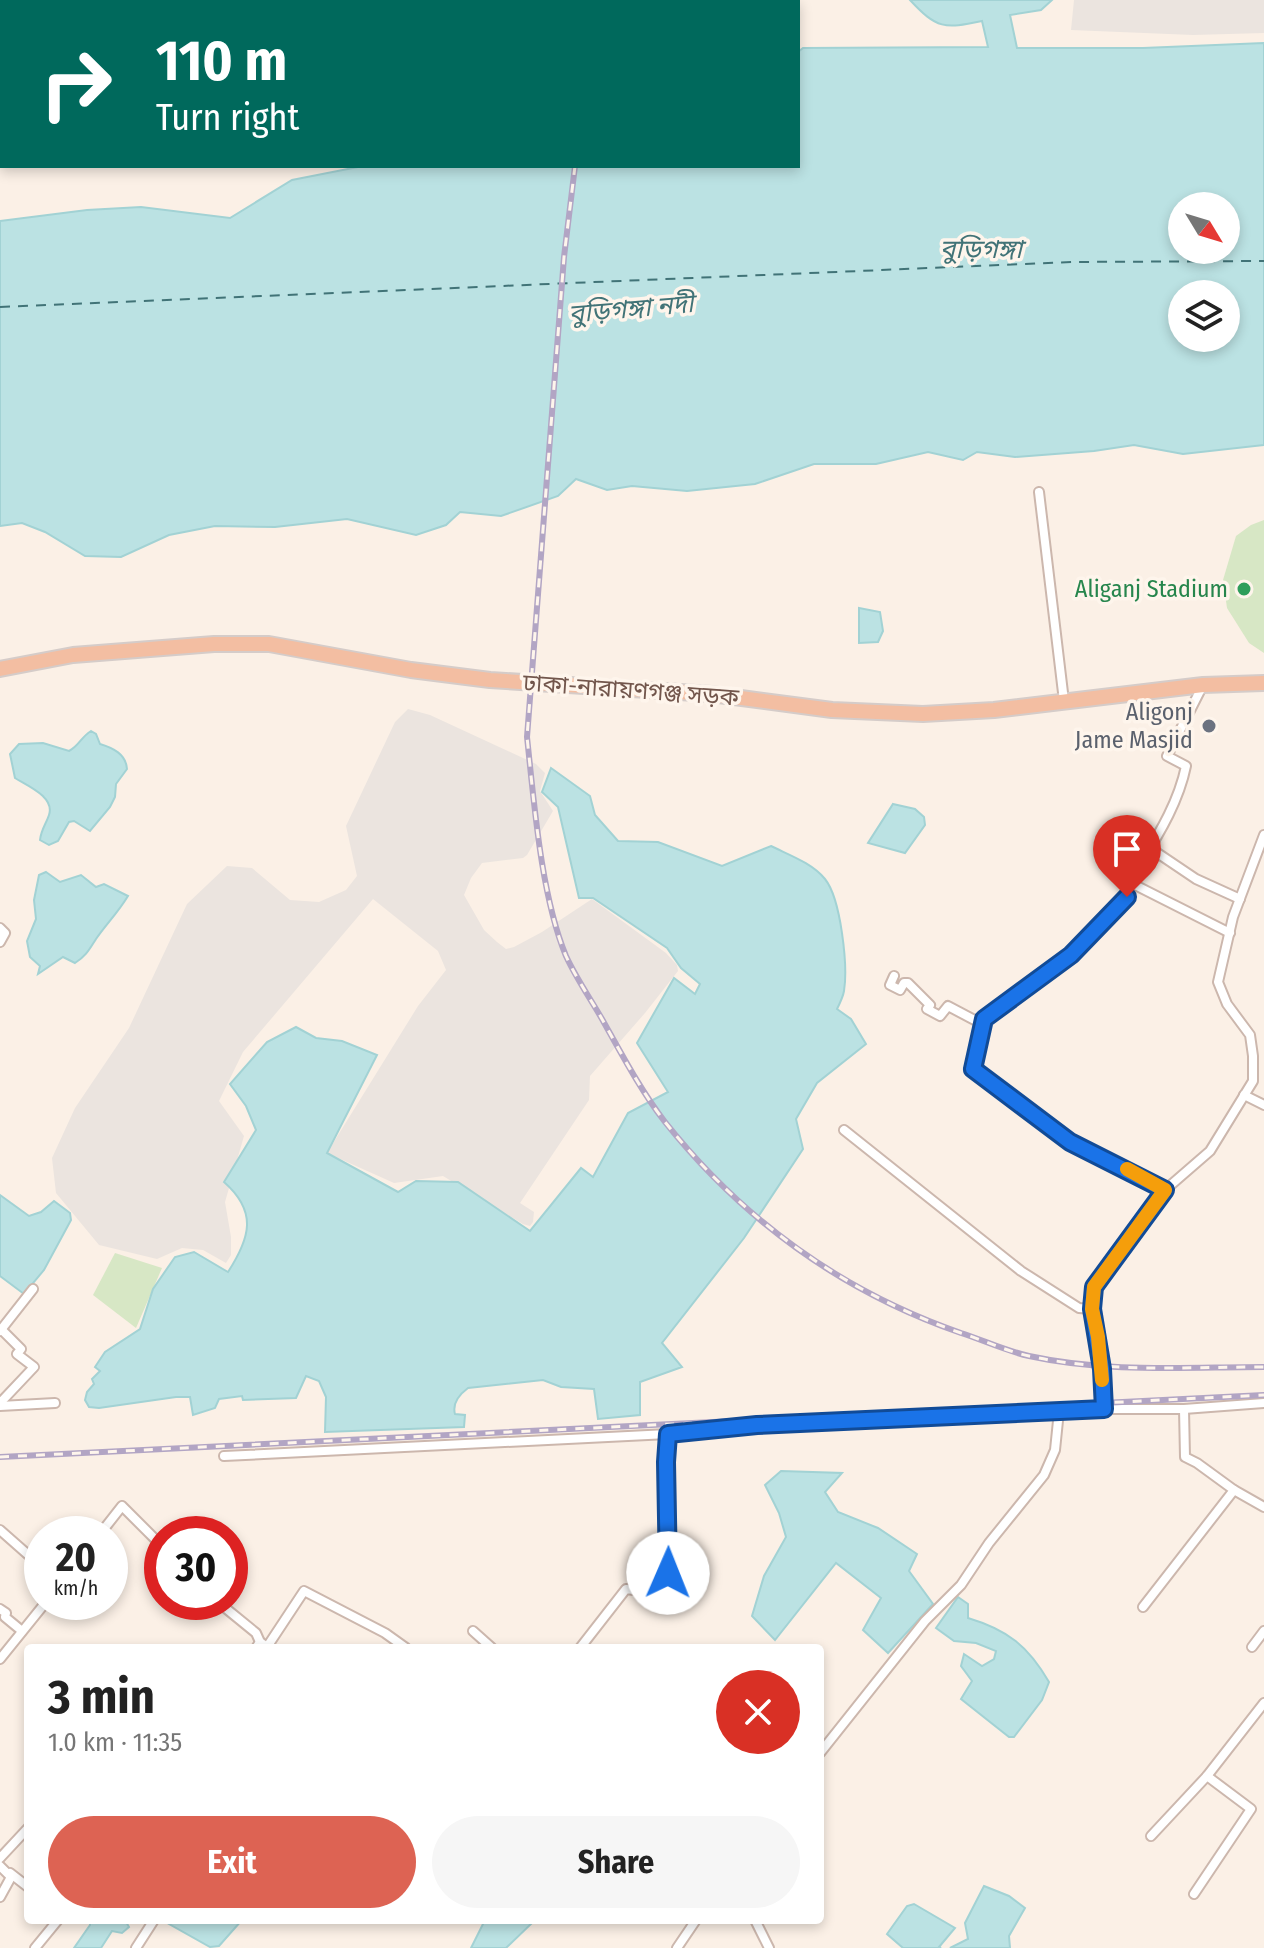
<!DOCTYPE html>
<meta charset="utf-8">
<style>
:root{--surface:#fff;--page:#f6f6f6;--text:#222;--muted:#767676;--accent:#dd6353}
body{margin:0;font-family:"Fira Sans Condensed","Noto Sans Bengali",sans-serif;background:var(--page);color:var(--text);height:100vh;display:flex;flex-direction:column;font-size:30px;white-space:nowrap}
*{box-sizing:border-box;margin:0}
p{font-size:26px;color:var(--muted)}
.icon{flex:none;width:44px;height:44px;fill:none;stroke:currentColor;stroke-width:2;stroke-linecap:round;stroke-linejoin:round}
.map{position:relative;flex:1;overflow:hidden}
.details{position:absolute;left:24px;top:1644px;width:800px;height:280px;display:flex;flex-direction:column;background:var(--surface);border-radius:8px;box-shadow:0 4px 12px #0003}
.details>*{flex:none}
.guide{position:absolute;left:0px;top:0px;width:800px;height:168px;box-shadow:0 4px 12px #0003;background:#00695c;color:#fff;overflow:hidden}
.needle{width:52px;rotate:128deg}
.tools{position:absolute;left:1168px;top:192px;display:grid;gap:16px}
.tools a{display:grid;place-items:center;width:72px;height:72px;border-radius:50%;background:var(--surface);box-shadow:0 4px 12px #0003;font-size:40px}
.speed{position:absolute;left:24px;top:1516px;display:flex;gap:16px;font-size:40px;font-weight:700;text-align:center}
.speed>*{display:grid;place-content:center;width:104px;height:104px;border-radius:50%;background:var(--surface);box-shadow:0 4px 12px #0003;line-height:1}
.speed small{font-size:20px;font-weight:400}
.speed .limit{border:12px solid #d22;background:#fff;color:#111}
.pin{position:absolute;display:grid;place-items:center;width:68px;height:68px;color:#fff;margin:-82px -34px;border-radius:50% 50% 50% 0;rotate:-45deg;box-shadow:0 0 8px #0007}
.pin .icon{rotate:45deg}
.me{position:absolute;width:88px;margin:-44px;rotate:1deg;stroke-linejoin:round;filter:drop-shadow(0 0 6px #0008)}
.turn{display:flex;align-items:center;gap:28px;height:168px;padding:0 24px;font-size:36px}
.turn .icon{width:104px;height:104px;stroke-width:2.5}
.turn b{display:block;font-size:56px;line-height:68px}
.round{display:grid;place-items:center;flex:none;width:84px;height:84px;border-radius:42px;background:var(--page)}
.overview{display:flex;align-items:center;justify-content:space-between;height:136px;padding:0 24px}
h1{font-size:48px;font-weight:700;line-height:60px}
.button{display:flex;gap:16px;margin-top:auto;padding:16px 24px}
.button a{flex:1;height:92px;border-radius:48px;background:var(--accent);color:#fff;font-size:32px;font-weight:700;line-height:92px;text-align:center}
.button a+a{background:var(--page);color:var(--text)}
.map>svg:first-child{display:block}
</style>
<div class="map">
<svg width="1264" height="1948" viewBox="0 0 1264 1948">
<rect width="100%" height="100%" fill="#fbf0e6"/>
<g fill="#ebe4df">
<path d="M1074 0H1264V33L1193 35 1071 30Z"/>
<path d="M408 709 430 715 536 764 545 773 540 791 553 811 527 855 523 858 482 863 471 878 464 895 484 930 497 942 506 949 514 947 542 932 592 899 666 953 677 965 678 971 645 1013 590 1076 589 1100 520 1203 534 1212 533 1222 530 1226 523 1224 443 1176 394 1183 327 1153 418 1006 446 970 438 951 373 899 243 1052 219 1101 244 1136 225 1202 231 1237V1255L226 1263 203 1250 182 1248 157 1259 99 1245 56 1193 52 1158 75 1108 129 1028 187 904 227 866 252 868 290 900 319 902 346 890 357 876 346 826 395 722Z"/>
</g>
<g fill="#d7e7c5">
<path d="M1264 520V653L1249 643 1227 608 1223 580 1236 536 1251 525Z"/>
<path d="M115 1253 162 1268 136 1328 93 1295Z"/>
</g>
<g fill="#bbe2e3" stroke="#a2d2d4" stroke-width="2" fill-rule="evenodd">
<path d="M910 0H1052L1041 10 1010 15 1017 48H1143L1264 43V445L1183 454 1134 445 1094 451 1015 457 977 452 963 460 928 452 876 464H814L755 484 687 491 632 486 607 490 576 479 558 496 501 516 460 512 446 525 416 535 347 519 275 527 215 526 169 535 121 557 85 556 45 532 22 523 0 526V221L87 210 141 207 230 218 292 180 363 166H798V52L803 48 988 47 982 21C944 29 937 29 910 0ZM1182 206H1226V250H1182ZM1182 294H1226V338H1182Z"/>
<path d="M859 608 880 612 883 631 878 642 859 643Z"/>
<path d="M91 731 96 734 100 744C113 748 126 754 127 769L116 784 115 797 110 807 90 831 74 821 69 822 58 841 49 845 40 840C41 830 46 824 49 815 55 797 28 786 15 778L10 754 19 744 43 743 69 751C79 746 81 737 91 731Z"/>
<path d="M551 768 590 796 595 815 618 841 658 842 722 866 771 846C789 855 812 863 825 879 841 899 848 966 844 991 843 997 840 1003 837 1009L851 1019 866 1044 817 1083 796 1119 803 1149 744 1238 662 1343 682 1367 640 1382V1415L598 1419 594 1389 561 1387 543 1380 468 1388C460 1394 452 1403 455 1414L465 1415 464 1427 325 1432 326 1397 319 1381 306 1376 296 1398 243 1400 242 1396 219 1399 215 1408 193 1415 190 1397H176L99 1408 89 1407 85 1400 87 1392 94 1384 92 1379 100 1371 95 1367 105 1352 140 1329 153 1289 175 1257 194 1252 228 1272C250 1238 258 1212 224 1182L256 1130 246 1106 230 1084 267 1042 296 1027 316 1038 342 1041 377 1055 327 1153 398 1192 416 1181 458 1182 530 1231 581 1168 593 1177 628 1113 668 1092 637 1043 674 978 695 994 700 984 681 968 667 948 593 898H579L558 807 542 792Z"/>
<path d="M893 804 915 809 924 817 925 825 905 853 868 843Z"/>
<path d="M46 872 60 882 81 875 96 887 104 884 128 896C117 914 107 923 96 939 89 950 86 956 75 963L63 957 38 974 40 966 30 957 27 941 36 919 34 900 39 875Z"/>
<path d="M0 1195 29 1216 41 1212 54 1201 70 1213 71 1220 44 1270 24 1294 0 1276Z"/>
<path d="M781 1471 842 1473 825 1492 838 1512 878 1528 917 1554 909 1571 933 1604 888 1653 863 1630 881 1598 836 1563 775 1640 752 1616 764 1576 786 1537 779 1513 765 1485Z"/>
<path d="M958 1597 968 1604V1618C1008 1630 1028 1646 1049 1682L1042 1700 1014 1737H1009L961 1699 972 1681 961 1666 964 1654 982 1666 994 1659 996 1651 976 1643 954 1641 936 1628Z"/>
<path d="M984 1886 1009 1896 1025 1908 1009 1936 1010 1948H950L968 1939 965 1923Z"/>
<path d="M914 1904 955 1928 939 1947 941 1948H903L887 1934 907 1906Z"/>
<path d="M90 1920H125L129 1927 122 1933 112 1931 101 1948H74L90 1925Z"/>
<path d="M162 1920H242L219 1946 210 1947Z"/>
<path d="M485 1920H531L532 1923 506 1948H471Z"/>
</g>
<g fill="none" stroke-linecap="round" stroke-linejoin="round">
<path stroke="#417377" stroke-width="2" stroke-dasharray="10 8" stroke-linecap="butt" d="M0 307 1073 262 1264 261"/>
<g stroke="#ccb7ad" stroke-width="12">
<g id="minor">
<path d="M251 2 254 0"/>
<path d="M0 35 2 36"/>
<path d="M1039 492 1064 701"/>
<path d="M1150 848 1196 879 1240 899"/>
<path d="M1131 883 1230 933"/>
<path d="M0 928 5 933 0 942"/>
<path d="M894 976 890 985 900 990 904 983H908L930 1005 927 1009 940 1016 948 1006 982 1024 973 1069 981 1076 1070 1142 1165 1190"/>
<path d="M982 1024 984 1019C1033 981 1086 949 1124 899 1133 889 1135 872 1142 861 1161 831 1179 800 1186 766L1167 756 1203 685"/>
<path d="M1244 1095 1264 1105"/>
<path d="M844 1130 1021 1271 1079 1308 1092 1309"/>
<path d="M0 1331 33 1289"/>
<path d="M0 1403 34 1367 17 1354 21 1349 1 1329"/>
<path d="M0 1406 55 1403"/>
<path d="M1104 1409H1184L1264 1403"/>
<path d="M224 1456 668 1434 757 1425 1059 1411"/>
<path d="M1234 1490 1264 1507"/>
<path d="M0 1530 42 1567"/>
<path d="M100 1534 122 1506 162 1546"/>
<path d="M218 1602 256 1633 260 1642"/>
<path d="M1143 1607 1234 1490 1197 1463 1185 1457 1184 1409"/>
<path d="M0 1609 6 1613 5 1617 22 1631"/>
<path d="M473 1631 492 1648"/>
<path d="M1252 1647 1264 1631"/>
<path d="M256 1648 260 1642 267 1647 304 1591 385 1633 406 1648"/>
<path d="M580 1648 626 1589 641 1591 647 1570 668 1573 666 1462 668 1434"/>
<path d="M0 1659 46 1602"/>
<path d="M820 1753 925 1621 961 1585 989 1543 1044 1475 1055 1450 1059 1411 1104 1409 1102 1369 1092 1309 1094 1287 1165 1190 1210 1151 1253 1081V1056L1250 1035 1227 1004 1218 982 1233 917 1264 835"/>
<path d="M1151 1836 1207 1776 1264 1703"/>
<path d="M0 1858 28 1828"/>
<path d="M0 1866 11 1877 0 1897"/>
<path d="M10 1873 28 1887"/>
<path d="M1194 1894 1251 1809 1207 1776"/>
<path d="M755 1920 769 1948"/>
<path d="M35 1948 58 1920"/>
<path d="M136 1948 154 1920"/>
<path d="M677 1948 696 1920"/>
</g>
</g>
<g stroke="#d5ccc9" stroke-width="18">
<path id="trunk" d="M0 669 73 655 214 644H269L411 670 490 680 711 694 832 710 923 714 994 710 1203 685 1264 683"/>
</g>
<use href="#minor" stroke="#fff" stroke-width="8"/>
<use href="#trunk" stroke="#f3bea2" stroke-width="14"/>
<g stroke="#b2a5c4" stroke-width="6">
<g id="rail">
<path d="M595 2 596 0"/>
<path d="M575 166 564 257 527 737C534 802 541 896 566 956 576 978 590 998 602 1019 621 1053 641 1091 665 1122 743 1220 843 1292 961 1333 983 1340 1006 1351 1029 1356 1107 1373 1185 1367 1264 1367"/>
<path d="M0 1457 1264 1395"/>
</g>
</g>
<use href="#rail" stroke="#fef5ec" stroke-width="3" stroke-dasharray="9" stroke-linecap="butt"/>
</g>
<g fill="none" stroke-linecap="round" stroke-linejoin="round">
<g stroke="#114b97" stroke-width="20">
<path id="route" d="M668 1573 666 1462 668 1434 757 1425 1104 1409 1102 1369 1092 1309 1094 1287 1165 1190 1070 1142 973 1069 984 1019 1071 955 1127 897"/>
</g>
<use href="#route" stroke="#1a73e8" stroke-width="14"/>
<path stroke="#f59e0b" stroke-width="14" d="M1102 1380 1098 1337 1092 1309 1094 1287 1165 1190 1127 1169"/>
</g>
<circle fill="#2e9e5b" stroke="#fef5ec" stroke-width="3" cx="1244" cy="589" r="8"/>
<circle fill="#6b7280" stroke="#fef5ec" stroke-width="3" cx="1209" cy="726" r="8"/>
<g text-anchor="middle" dominant-baseline="central" stroke-width="7" stroke-linejoin="round" paint-order="stroke">
<g font-size="24" fill="#27864d" stroke="#fef5ec" text-anchor="end">
<text x="1228" y="589">Aliganj Stadium</text>
</g>
<g font-size="24" fill="#72564c" stroke="#fef5ec">
<text transform="translate(631 690) rotate(4)">ঢাকা-নারায়ণগঞ্জ সড়ক</text>
</g>
<g font-size="24" fill="#5b616d" stroke="#fef5ec" text-anchor="end">
<text x="1193" y="712">Aligonj<tspan x="1193" dy="28">Jame Masjid</tspan></text>
</g>
<g font-size="26" font-style="italic" fill="#417377" stroke="#fef5ec">
<text x="981" y="249">বুড়িগঙ্গা</text>
<text transform="translate(631 309) rotate(-5)">বুড়িগঙ্গা নদী</text>
</g>
</g>
</svg>
<div class="tools">
<a><svg class="needle" viewBox="-14 -14 28 28"><path d="M0-13l5 13h-10z" fill="#e53935"/><path d="M0 13l5-13h-10z" fill="#767676"/></svg></a>
<a><svg class="icon" aria-label="layers" viewBox="0 0 24 24"><path d="M12 4l9 5-9 5-9-5zM3 14l9 5 9-5"/></svg></a>
</div>
<div class="speed"><div>20<small>km/h</small></div><div class="limit">30</div></div>
<div class="pin" style="left:1127px;top:897px;background:#d93025"><svg class="icon" aria-label="arrive" viewBox="0 0 24 24"><path d="M6 21V4h12l-3 4 3 4H6"/></svg></div>
<svg class="me" style="left:668px;top:1573px" viewBox="-20 -20 40 40"><circle r="19" fill="#fff"/><path d="M0-13L10 11 0 6-10 11z" fill="#1a73e8"/></svg>
<div class="guide">
<div class="turn"><svg class="icon" aria-label="right" viewBox="0 0 24 24"><path d="M7 20v-9h11M14 6l5 5-5 5"/></svg><div><b>110 m</b>Turn right</div></div>
</div>
<section class="details">
<div class="overview"><div><h1>3 min</h1><p>1.0 km · 11:35</p></div><a class="round" style="background:#d93025;color:#fff"><svg class="icon" aria-label="close" viewBox="0 0 24 24"><path d="M6 6l12 12M18 6L6 18"/></svg></a></div>
<div class="button"><a>Exit</a><a>Share</a></div>
</section>
</div>
